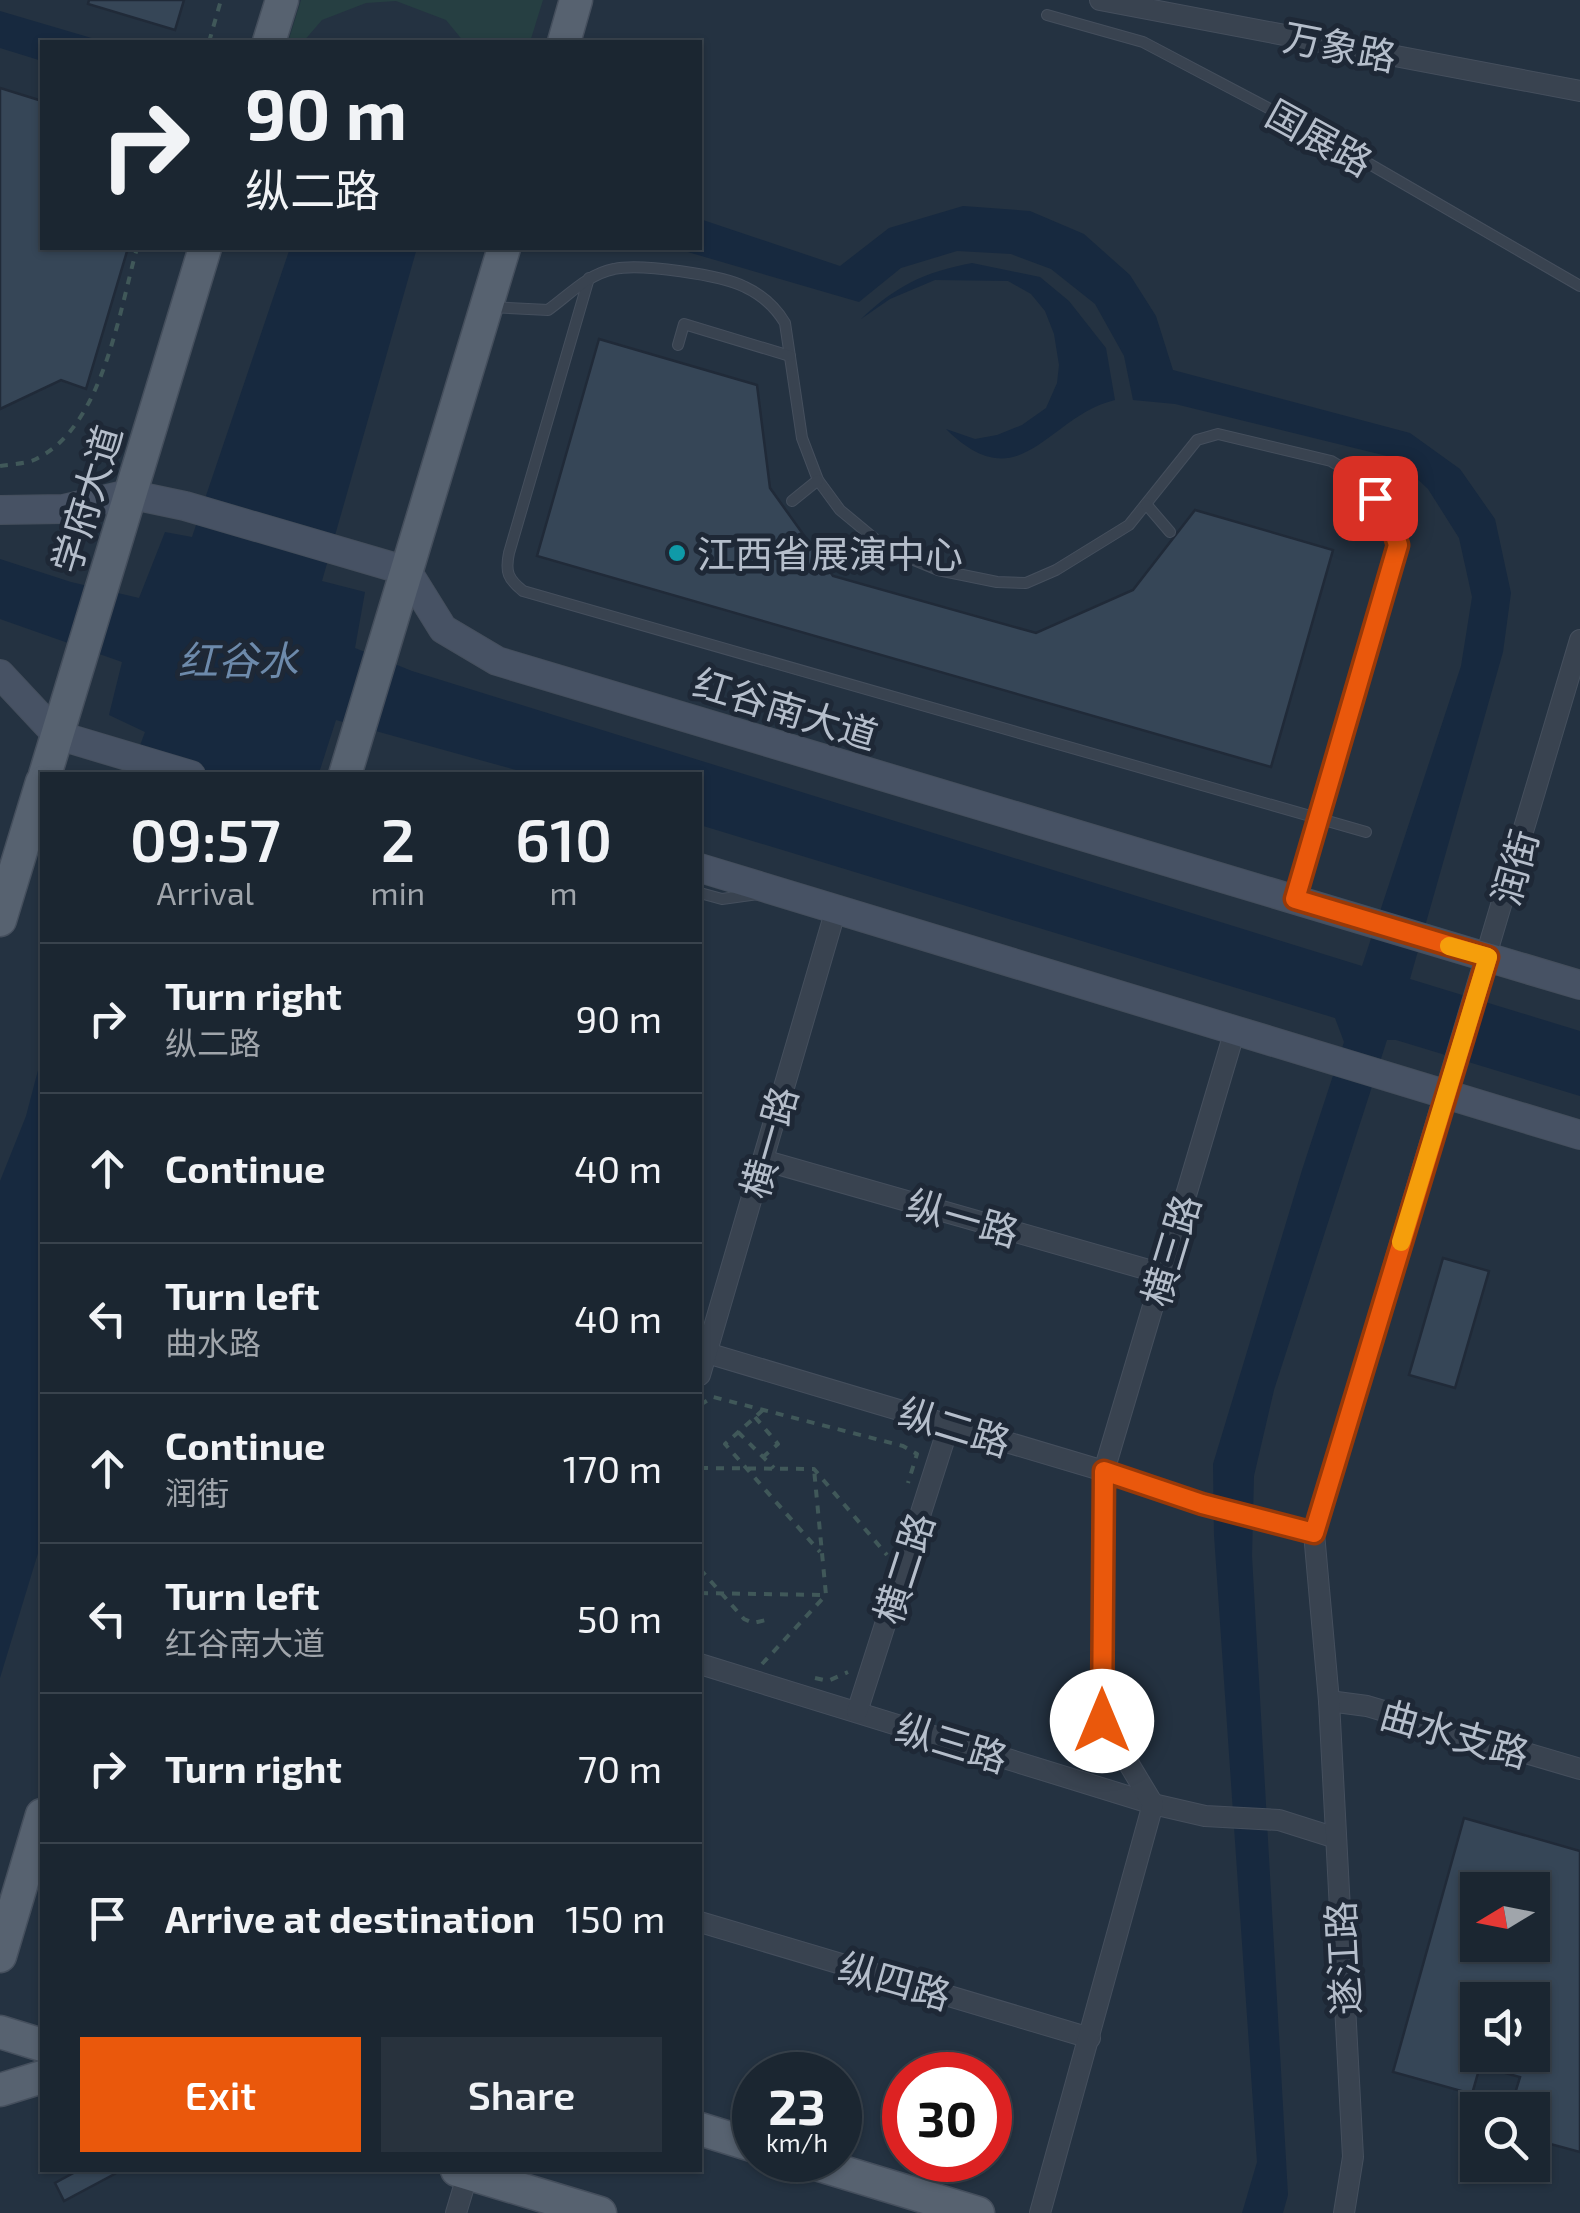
<!DOCTYPE html>
<meta charset="utf-8">
<style>
:root{--surface:#1b2631;--page:#28323d;--text:#f1f3f6;--muted:#a0a5ab;--line:#39434d;--accent:#ea580c}
body{margin:0;font-family:"Exo 2","Noto Sans SC",sans-serif;background:var(--page);color:var(--text);height:100vh;display:flex;flex-direction:column;font-size:38px;white-space:nowrap}
*{box-sizing:border-box;margin:0}
p{font-size:32px;color:var(--muted)}
.icon{flex:none;width:55px;height:55px;fill:none;stroke:currentColor;stroke-width:2;stroke-linecap:round;stroke-linejoin:round}
.map{position:relative;flex:1;overflow:hidden}
.details{position:absolute;left:40px;top:772px;width:662px;height:1400px;display:flex;flex-direction:column;background:var(--surface);border-radius:0px;box-shadow:0 2px 8px #0004,0 0 0 2px var(--line)}
.details>*{flex:none}
.guide{position:absolute;left:40px;top:40px;width:662px;height:210px;border-radius:0px;box-shadow:0 2px 8px #0004,0 0 0 2px var(--line);background:#1b2631;color:var(--text);overflow:hidden}
.needle{width:65px;rotate:260deg}
.buttons{position:absolute;left:1460px;top:1872px;display:grid;gap:20px}
.buttons a{display:grid;place-items:center;width:90px;height:90px;border-radius:0px;background:var(--surface);box-shadow:0 2px 8px #0004,0 0 0 2px var(--line);font-size:50px}
.speed{position:absolute;left:732px;top:2052px;display:flex;gap:20px;font-size:50px;font-weight:700;text-align:center}
.speed>*{display:grid;place-content:center;width:130px;height:130px;border-radius:50%;background:var(--surface);box-shadow:0 2px 8px #0004,0 0 0 2px var(--line);line-height:1}
.speed small{font-size:25px;font-weight:400}
.speed .limit{border:15px solid #d22;background:#fff;color:#111}
.pin{position:absolute;display:grid;place-items:center;width:85px;height:85px;color:#fff;margin:-42px;border-radius:20px;box-shadow:0 5px 15px #0006}
.me{position:absolute;width:110px;margin:-55px;rotate:0deg;stroke-linejoin:round;filter:drop-shadow(0 0 8px #0008)}
.turn{display:flex;align-items:center;gap:35px;height:210px;padding:0 40px;font-size:45px}
.turn .icon{width:130px;height:130px;stroke-width:2.5}
.turn b{display:block;font-size:70px;line-height:85px}
.eta{display:flex;justify-content:space-evenly;align-items:center;height:170px;text-align:center}
.eta b{font-size:60px;font-weight:600;line-height:70px}
.primary-button{display:flex;gap:20px;margin-top:auto;padding:20px 40px}
.primary-button a{flex:1;height:115px;border-radius:0px;background:var(--accent);color:#fff;font-size:40px;font-weight:600;line-height:115px;text-align:center}
.primary-button a+a{background:var(--page);color:var(--text)}
ul{padding:0;list-style:none}
li{display:flex;align-items:center;gap:30px;height:150px;padding:0 40px;border-top:2px solid var(--line)}
li div{flex:1}
li b{display:block;font-size:38px}
li em{font-style:normal}
.map>svg:first-child{display:block}
</style>
<div class="map">
<svg width="1580" height="2213" viewBox="0 0 1580 2213">
<rect width="100%" height="100%" fill="#243241"/>
<path fill="#263f42" d="M301 0H543L530 42H464L446 20 396 1 366 3 322 20 303 42H288Z"/>
<g fill="#17293f">
<path d="M0 11 105 42H42V61L0 48Z"/>
<path d="M963 206 1030 211 1084 234 1130 275 1156 316 1173 370 1410 433 1460 469 1495 519 1511 593 1503 652 1410 979 1580 1031V1096L1396 1040H1387L1274 1390 1254 1476 1252 1556 1288 2195 1283 2213H1242L1257 2162 1214 1535 1213 1464 1302 1170 1344 1042 1335 1018 700 825V775H534L336 720 319 773 129 775 145 732 109 715 122 662 0 619V559L71 582 139 598 165 532 192 537 290 248H417L322 581 365 592 355 648 412 671 1362 966 1461 666 1472 597 1459 538 1428 489 1395 458 1175 404 1133 400 1124 356 1095 304 1051 269 1011 254 957 251 901 268 859 302 674 248H700V219L840 266 889 228Z"/>
<path d="M972 263 1040 277 1069 301 1106 348 1115 400C1047 416 1021 503 946 429L975 439 997 435 1022 425 1046 408 1057 383 1059 365 1054 334 1045 311 1031 294 1008 281 935 280 890 299 861 319C896 286 924 272 972 263Z"/>
<path d="M42 1055V1540L0 1678V1181L26 1116Z"/>
</g>
<g fill="#364657" stroke="#202a38" stroke-width="2.5" fill-rule="evenodd">
<path d="M89 0H184L175 30 88 4Z"/>
<path d="M0 88 42 101V248H128L86 389 61 380 0 409Z"/>
<path d="M599 339 757 385 770 488 833 576 1036 633 1133 590 1195 510 1333 550 1271 767 537 556Z"/>
<path d="M1443 1258 1489 1271 1455 1388 1409 1375Z"/>
<path d="M1464 1818 1580 1851V2152L1532 2139V2110H1510L1520 2077 1480 2066 1472 2094 1393 2072ZM1478 1890H1532V1945H1478ZM1478 2000H1532V2055H1478Z"/>
<path d="M79 2170H122L64 2201 55 2183Z"/>
</g>
<g fill="none" stroke-linecap="round" stroke-linejoin="round">
<g stroke="#454f5d" stroke-width="12">
<g id="lane">
<path d="M1047 15 1143 42 1323 137 1580 286"/>
<path d="M589 278 509 553C505 572 508 579 523 591L1366 832"/>
<path d="M490 307 548 310C569 295 588 274 614 269 640 263 722 275 745 287 762 295 776 308 785 323L802 438 818 480 840 510 887 549 938 570 997 582 1026 583 1056 570 1129 525 1197 440 1218 434 1331 461 1356 476 1390 520 1398 545 1296 898"/>
<path d="M678 345 684 324 790 356"/>
<path d="M792 501 818 480"/>
<path d="M1146 504 1170 532"/>
<path d="M700 893 722 899 758 894"/>
</g>
</g>
<g stroke="#454f5d" stroke-width="22">
<g id="street">
<path d="M1100 0 1580 91"/>
<path d="M763 1160 1163 1274"/>
<path d="M707 1353 1104 1471 1201 1504 1314 1533"/>
<path d="M700 1375 836 909"/>
<path d="M700 1664 1153 1804 1205 1816 1279 1820 1336 1838"/>
<path d="M1329 1701 1367 1706 1580 1769"/>
<path d="M857 1712 949 1425"/>
<path d="M700 1922 1090 2038"/>
<path d="M456 2213 468 2173"/>
<path d="M1040 2213 1153 1804 1103 1721 1104 1471 1235 1030"/>
<path d="M1344 2213 1353 2157 1329 1701 1314 1533 1580 640"/>
</g>
</g>
<g stroke="#454f5d" stroke-width="30">
<g id="secondary">
<path d="M0 510 63 509 128 494 185 506 407 571 443 629 497 661 1580 985"/>
<path d="M0 674 57 735 191 775"/>
<path d="M700 868 1580 1135"/>
</g>
</g>
<g stroke="#454f5d" stroke-width="35">
<g id="primary">
<path d="M269 42 282 0"/>
<path d="M564 42 576 0"/>
<path d="M45 775 205 248"/>
<path d="M345 775 504 248"/>
<path d="M0 920 42 782"/>
<path d="M0 1956 42 1815"/>
<path d="M0 2032 42 2045"/>
<path d="M0 2090 42 2077"/>
<path d="M700 2129 755 2146"/>
<path d="M803 2160 978 2213"/>
<path d="M457 2170 600 2213"/>
</g>
</g>
<g stroke="#405859" stroke-width="4" stroke-dasharray="8 8" stroke-linecap="butt">
<path d="M209 42 221 0"/>
<path d="M0 466C11 464 28 464 38 458 103 425 119 312 137 248"/>
<path d="M700 1405 713 1397 903 1446 917 1454 908 1483"/>
<path d="M763 1410 725 1444 820 1552"/>
<path d="M755 1417 778 1444 763 1457"/>
<path d="M738 1432 774 1468"/>
<path d="M700 1468 814 1469 887 1555"/>
<path d="M700 1569 744 1619 753 1623 770 1619"/>
<path d="M700 1593 825 1595"/>
<path d="M762 1664 826 1595 814 1469"/>
<path d="M815 1678 828 1681 848 1672"/>
</g>
<use href="#lane" stroke="#394350" stroke-width="10"/>
<use href="#street" stroke="#394350" stroke-width="20"/>
<use href="#secondary" stroke="#475264" stroke-width="28"/>
<use href="#primary" stroke="#576270" stroke-width="32"/>
</g>
<g fill="none" stroke-linecap="round" stroke-linejoin="round">
<g stroke="#983908" stroke-width="25">
<path id="route" d="M1102 1721 1104 1471 1202 1504 1314 1533 1488 957 1295 899 1398 545 1390 520 1375 498"/>
</g>
<use href="#route" stroke="#ea580c" stroke-width="18"/>
<path stroke="#f59e0b" stroke-width="18" d="M1401 1242 1488 957 1449 946"/>
</g>
<circle fill="#0f9aa8" stroke="#1e2836" stroke-width="4" cx="677" cy="553" r="10"/>
<g text-anchor="middle" dominant-baseline="central" stroke-width="10" stroke-linejoin="round" paint-order="stroke">
<g font-size="38" fill="#b5becb" stroke="#1e2836">
<text transform="translate(1340 46) rotate(11)">万象路</text>
<text transform="translate(1320 137) rotate(29)">国展路</text>
<text transform="translate(86 499) rotate(-73)">学府大道</text>
<text transform="translate(786 708) rotate(17)">红谷南大道</text>
<text transform="translate(1514 867) rotate(-74)">润街</text>
<text transform="translate(768 1142) rotate(-74)">横一路</text>
<text transform="translate(963 1217) rotate(16)">纵一路</text>
<text transform="translate(1170 1250) rotate(-73)">横三路</text>
<text transform="translate(955 1426) rotate(17)">纵二路</text>
<text transform="translate(903 1568) rotate(-72)">横二路</text>
<text transform="translate(1455 1733) rotate(16)">曲水支路</text>
<text transform="translate(952 1742) rotate(17)">纵三路</text>
<text transform="translate(1342 1958) rotate(-93)">遂江路</text>
<text transform="translate(895 1980) rotate(16)">纵四路</text>
</g>
<g font-size="38" fill="#b5becb" stroke="#1e2836" text-anchor="start">
<text x="697" y="553">江西省展演中心</text>
</g>
<g font-size="40" font-style="italic" fill="#6d8aab" stroke="#1e2836">
<text x="238" y="659">红谷水</text>
</g>
</g>
</svg>
<div class="buttons">
<a><svg class="needle" viewBox="-14 -14 28 28"><path d="M0-13l5 13h-10z" fill="#e53935"/><path d="M0 13l5-13h-10z" fill="#a0a5ab"/></svg></a>
<a><svg class="icon" aria-label="sound" viewBox="0 0 24 24"><path d="M4 9h4l5-4v14l-5-4H4zM17 9q2 3 0 6"/></svg></a>
<a><svg class="icon" aria-label="search" viewBox="0 0 24 24"><circle cx="10" cy="10" r="6"/><path d="M15 15l6 6"/></svg></a>
</div>
<div class="speed"><div>23<small>km/h</small></div><div class="limit">30</div></div>
<div class="pin" style="left:1375px;top:498px;background:#d93025"><svg class="icon" aria-label="arrive" viewBox="0 0 24 24"><path d="M6 21V4h12l-3 4 3 4H6"/></svg></div>
<svg class="me" style="left:1102px;top:1721px" viewBox="-20 -20 40 40"><circle r="19" fill="#fff"/><path d="M0-13L10 11 0 6-10 11z" fill="#ea580c"/></svg>
<div class="guide">
<div class="turn"><svg class="icon" aria-label="right" viewBox="0 0 24 24"><path d="M7 20v-9h11M14 6l5 5-5 5"/></svg><div><b>90 m</b>纵二路</div></div>
</div>
<section class="details">
<div class="eta">
<div><b>09:57</b><p>Arrival</p></div>
<div><b>2</b><p>min</p></div>
<div><b>610</b><p>m</p></div>
</div>
<ul>
<li><svg class="icon" aria-label="right" viewBox="0 0 24 24"><path d="M7 20v-9h11M14 6l5 5-5 5"/></svg><div><b>Turn right</b><p>纵二路</p></div><em>90 m</em></li>
<li><svg class="icon" aria-label="ahead" viewBox="0 0 24 24"><path d="M12 20V5M6 11l6-6 6 6"/></svg><div><b>Continue</b></div><em>40 m</em></li>
<li><svg class="icon" aria-label="left" viewBox="0 0 24 24"><path d="M17 20v-9H6M10 6l-5 5 5 5"/></svg><div><b>Turn left</b><p>曲水路</p></div><em>40 m</em></li>
<li><svg class="icon" aria-label="ahead" viewBox="0 0 24 24"><path d="M12 20V5M6 11l6-6 6 6"/></svg><div><b>Continue</b><p>润街</p></div><em>170 m</em></li>
<li><svg class="icon" aria-label="left" viewBox="0 0 24 24"><path d="M17 20v-9H6M10 6l-5 5 5 5"/></svg><div><b>Turn left</b><p>红谷南大道</p></div><em>50 m</em></li>
<li><svg class="icon" aria-label="right" viewBox="0 0 24 24"><path d="M7 20v-9h11M14 6l5 5-5 5"/></svg><div><b>Turn right</b></div><em>70 m</em></li>
<li><svg class="icon" aria-label="arrive" viewBox="0 0 24 24"><path d="M6 21V4h12l-3 4 3 4H6"/></svg><div><b>Arrive at destination</b></div><em>150 m</em></li>
</ul>
<div class="primary-button"><a>Exit</a><a>Share</a></div>
</section>
</div>
